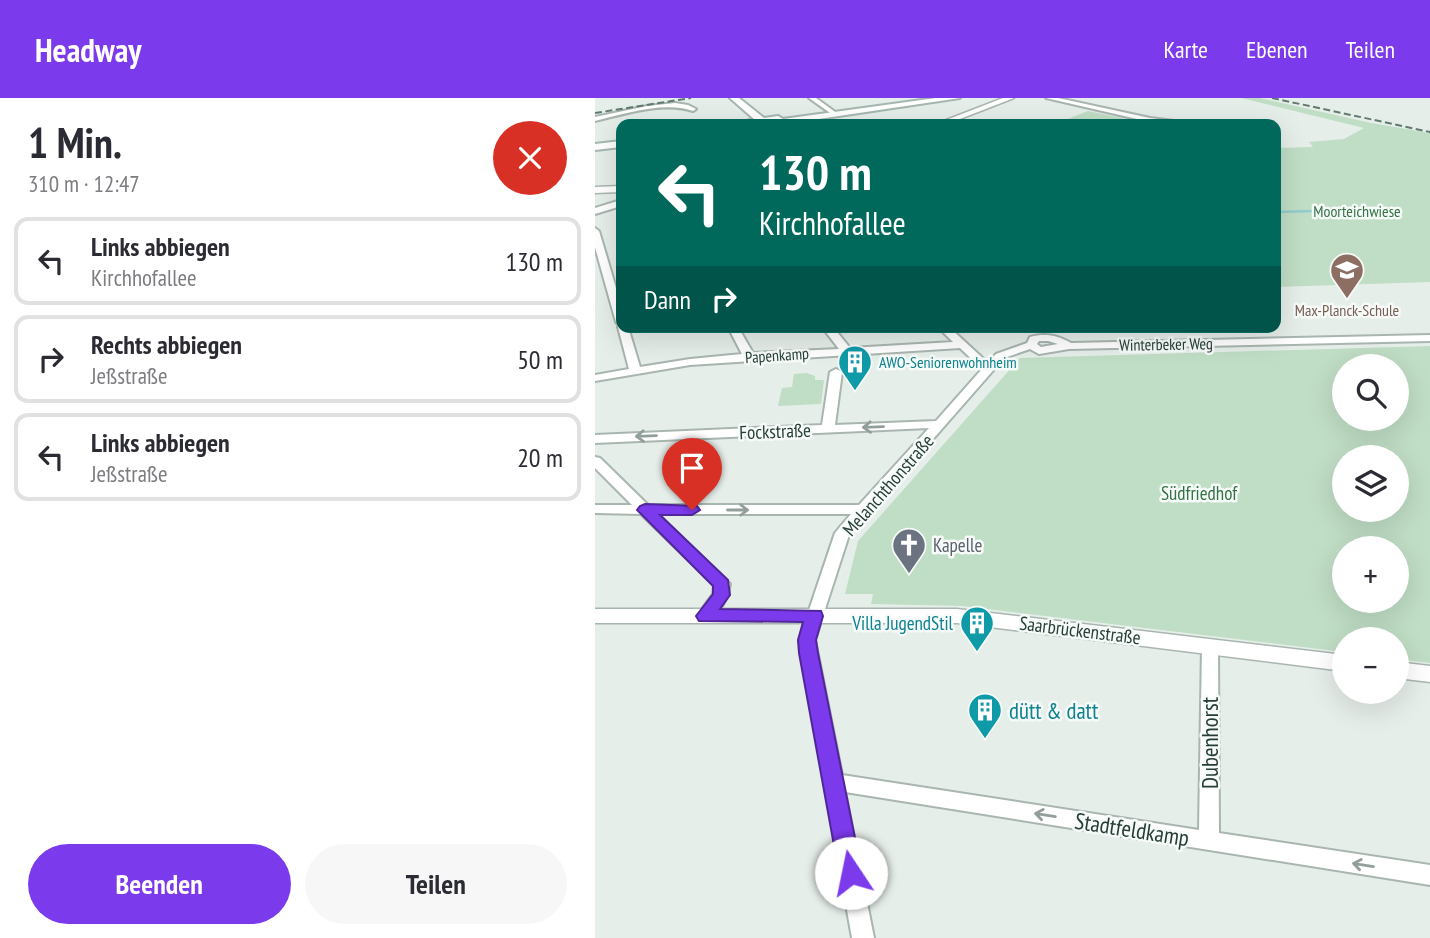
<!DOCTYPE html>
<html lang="de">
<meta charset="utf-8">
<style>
:root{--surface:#fff;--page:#f7f7f7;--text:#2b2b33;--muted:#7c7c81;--line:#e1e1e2;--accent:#7c3aed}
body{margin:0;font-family:"PT Sans Narrow",sans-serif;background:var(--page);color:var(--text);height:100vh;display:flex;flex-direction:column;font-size:26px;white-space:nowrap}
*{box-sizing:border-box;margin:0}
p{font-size:23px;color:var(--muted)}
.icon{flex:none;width:38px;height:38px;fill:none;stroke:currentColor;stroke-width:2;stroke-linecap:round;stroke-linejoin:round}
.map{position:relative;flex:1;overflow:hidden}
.panel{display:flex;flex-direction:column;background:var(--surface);width:595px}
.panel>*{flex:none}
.hud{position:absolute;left:21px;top:21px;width:665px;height:214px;border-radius:14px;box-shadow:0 7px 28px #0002;background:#00695c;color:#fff;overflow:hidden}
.buttons{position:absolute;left:737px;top:256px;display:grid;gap:14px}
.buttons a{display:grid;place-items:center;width:77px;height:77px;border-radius:50%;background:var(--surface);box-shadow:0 7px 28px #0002;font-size:35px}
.pin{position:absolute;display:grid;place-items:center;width:60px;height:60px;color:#fff;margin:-72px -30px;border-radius:50% 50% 50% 0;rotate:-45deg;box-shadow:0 0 7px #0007}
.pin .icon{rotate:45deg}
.me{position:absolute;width:77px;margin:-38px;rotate:349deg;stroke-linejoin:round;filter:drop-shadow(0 0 5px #0008)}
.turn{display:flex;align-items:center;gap:24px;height:147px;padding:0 28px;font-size:32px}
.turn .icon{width:91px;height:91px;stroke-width:2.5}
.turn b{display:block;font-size:49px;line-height:60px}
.then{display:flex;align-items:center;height:66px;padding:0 28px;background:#0003;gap:14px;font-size:26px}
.round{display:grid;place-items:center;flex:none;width:74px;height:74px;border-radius:37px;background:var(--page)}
.head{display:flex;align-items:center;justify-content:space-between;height:119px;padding:0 28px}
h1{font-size:42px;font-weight:700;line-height:52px}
.action{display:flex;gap:14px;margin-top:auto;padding:14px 28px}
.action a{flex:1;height:80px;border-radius:42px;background:var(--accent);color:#fff;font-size:28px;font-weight:700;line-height:80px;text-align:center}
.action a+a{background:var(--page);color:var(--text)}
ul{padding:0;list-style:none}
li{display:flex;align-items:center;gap:21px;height:88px;margin:0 14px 10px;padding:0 14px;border:4px solid var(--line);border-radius:14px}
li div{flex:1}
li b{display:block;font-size:26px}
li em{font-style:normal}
header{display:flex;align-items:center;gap:42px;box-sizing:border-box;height:98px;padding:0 35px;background:var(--accent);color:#fff}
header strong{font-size:33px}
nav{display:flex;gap:38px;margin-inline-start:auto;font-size:24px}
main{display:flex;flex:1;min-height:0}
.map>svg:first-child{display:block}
</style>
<header>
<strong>Headway</strong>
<nav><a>Karte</a><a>Ebenen</a><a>Teilen</a></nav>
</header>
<main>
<section class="panel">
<div class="head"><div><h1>1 Min.</h1><p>310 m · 12:47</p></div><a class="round" style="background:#d93025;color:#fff"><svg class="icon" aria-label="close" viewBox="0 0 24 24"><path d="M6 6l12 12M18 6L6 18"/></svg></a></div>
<ul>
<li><svg class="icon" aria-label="left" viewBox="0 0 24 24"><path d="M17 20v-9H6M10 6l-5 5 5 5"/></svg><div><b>Links abbiegen</b><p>Kirchhofallee</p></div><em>130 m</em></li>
<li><svg class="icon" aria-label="right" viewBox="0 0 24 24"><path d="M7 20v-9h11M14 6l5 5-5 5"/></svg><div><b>Rechts abbiegen</b><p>Jeßstraße</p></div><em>50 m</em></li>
<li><svg class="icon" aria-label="left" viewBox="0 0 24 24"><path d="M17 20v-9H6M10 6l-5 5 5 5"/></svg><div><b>Links abbiegen</b><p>Jeßstraße</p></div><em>20 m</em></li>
</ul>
<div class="action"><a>Beenden</a><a>Teilen</a></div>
</section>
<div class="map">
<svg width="835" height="840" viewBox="0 0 835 840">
<rect width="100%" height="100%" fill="#e6eee9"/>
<g fill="#c0ddc5" fill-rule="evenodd">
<path d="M646 0H665L776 25 835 35V184L681 189V50L718 49 714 44 749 41 769 30Z"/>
<path d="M493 13 550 25 559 26H460Z"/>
<path d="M835 248V565L802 561V541H749V554L367 508 276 506 278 496H250L263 443 425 260ZM749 268H802V320H749ZM749 359H802V411H749ZM749 450H802V502H749Z"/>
<path d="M212 275 220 278V282H229L226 306 183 308 187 290 197 289 199 276Z"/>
</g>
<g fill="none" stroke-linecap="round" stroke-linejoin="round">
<path stroke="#92cbce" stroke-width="2.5" d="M681 114 720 113"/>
<g stroke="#a9b6af" stroke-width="4">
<g id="minor">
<path d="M214 0H221L243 16 238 17Z"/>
<path d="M451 0H463L555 20 603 26 555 24Z"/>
<path d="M80 5 93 7 101 11 98 13C68 3 30 16 0 23V19L52 8Z"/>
<path d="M26 102V108L0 116V110Z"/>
<path d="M0 130 4 133 26 207V229H33L45 269 95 261 147 256 133 229H143L158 255 244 251 227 229H238L255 250 358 244 343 229H354L393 265 401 256 432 245 435 239C450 235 462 237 476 245L835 237V243L474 251 444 256 435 251 409 260 254 437 220 542 247 677 604 732 607 548 609 544 615 542 621 544 623 548 624 735 835 767V787L250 694 279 840H257L204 542 240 435 256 416H63L135 486C133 500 121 527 104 522L102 518 118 496 119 487 46 416 0 415V407H37L0 370V359L5 360 53 407H264L334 330 0 345V337L227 327 235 274 241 271 247 274 240 327 341 323 387 271 365 250 95 267 0 283V277L34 271 23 229 24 227 21 224 0 149ZM444 243H453L463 246 446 249 442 246Z"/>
</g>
</g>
<g stroke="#a9b6af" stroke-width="3">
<g id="tertiary">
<path d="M408 0H419L352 26H341Z"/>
<path d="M26 88V94L0 95V89Z"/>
<path d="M0 511H362L749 557V573L362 525H0Z"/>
<path d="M802 564 835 568V584L802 580Z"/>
</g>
</g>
<g stroke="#a5b8af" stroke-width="4">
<g id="secondary">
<path d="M135 0H144L169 20 183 18 188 21 341 0H365L190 26H140L159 21Z"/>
<path d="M26 43V49L0 52V46Z"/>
</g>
</g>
<use href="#minor" fill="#fff" fill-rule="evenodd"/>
<use href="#tertiary" fill="#fff" fill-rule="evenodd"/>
<use href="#secondary" fill="#fff" fill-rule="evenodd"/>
<g stroke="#617a70" stroke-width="2" stroke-dasharray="7 3.5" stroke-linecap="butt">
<path d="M677 0 835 34"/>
<path d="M0 15 96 0"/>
</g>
</g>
<defs><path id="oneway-shaft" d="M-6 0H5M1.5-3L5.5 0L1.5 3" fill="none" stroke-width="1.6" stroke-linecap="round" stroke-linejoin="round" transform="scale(1.75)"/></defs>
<g stroke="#929e9a">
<use href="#oneway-shaft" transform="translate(278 329) rotate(178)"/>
<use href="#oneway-shaft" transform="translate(51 338) rotate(178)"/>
<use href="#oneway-shaft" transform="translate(143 412)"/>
<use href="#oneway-shaft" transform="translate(450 717) rotate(-171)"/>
<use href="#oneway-shaft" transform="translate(768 767) rotate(-171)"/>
</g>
<path fill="#7c3aed" stroke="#51269a" stroke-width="2" d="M50 406 102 408 105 412 97 417H65L133 482 135 497 125 511 226 513 228 518 221 542 223 555 267 775 264 783 256 786 248 783 244 775 204 555 203 542 208 524 104 523 101 518 118 496V488L42 412 45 408Z"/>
<defs>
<g id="school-pin" transform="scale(1.75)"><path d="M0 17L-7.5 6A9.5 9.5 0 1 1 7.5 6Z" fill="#8d6e63" stroke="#f6faf8"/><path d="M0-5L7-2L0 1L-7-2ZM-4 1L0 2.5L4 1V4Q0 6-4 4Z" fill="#fff"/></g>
<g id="building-pin" transform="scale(1.75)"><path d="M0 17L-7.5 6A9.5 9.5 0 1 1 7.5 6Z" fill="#0f9aa8" stroke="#f6faf8"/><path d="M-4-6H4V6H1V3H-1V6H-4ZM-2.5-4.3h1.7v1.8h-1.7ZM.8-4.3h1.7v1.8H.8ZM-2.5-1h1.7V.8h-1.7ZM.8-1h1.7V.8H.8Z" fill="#fff"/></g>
<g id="church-pin" transform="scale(1.75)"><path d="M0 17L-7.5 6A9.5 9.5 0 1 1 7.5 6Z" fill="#6b7280" stroke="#f6faf8"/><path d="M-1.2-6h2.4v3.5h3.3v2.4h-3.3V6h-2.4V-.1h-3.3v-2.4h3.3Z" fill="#fff"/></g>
</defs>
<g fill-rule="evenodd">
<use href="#school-pin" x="752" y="172"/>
<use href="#building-pin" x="260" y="264"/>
<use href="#church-pin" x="314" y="447"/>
<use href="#building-pin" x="382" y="525"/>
<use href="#building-pin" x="390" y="612"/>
</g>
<g text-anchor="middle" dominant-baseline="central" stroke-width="5" stroke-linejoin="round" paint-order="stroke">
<g font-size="16" fill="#337244" stroke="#f6faf8">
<text x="762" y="113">Moorteichwiese</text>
</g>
<g font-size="16" fill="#785e54" stroke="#f6faf8">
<text x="752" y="212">Max-Planck-Schule</text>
</g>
<g font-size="16" fill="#263e35" stroke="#f6faf8">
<text transform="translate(571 246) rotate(-1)">Winterbeker Weg</text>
<text transform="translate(182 257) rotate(-4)">Papenkamp</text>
</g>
<g font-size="16" fill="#0d838f" stroke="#f6faf8" text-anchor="start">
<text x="284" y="264">AWO-Seniorenwohnheim</text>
</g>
<g font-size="19" fill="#263e35" stroke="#f6faf8">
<text transform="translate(180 333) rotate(-2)">Fockstraße</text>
<text transform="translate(293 387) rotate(-49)">Melanchthonstraße</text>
<text transform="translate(485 532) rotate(7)">Saarbrückenstraße</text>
</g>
<g font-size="19" fill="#337244" stroke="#f6faf8">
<text x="604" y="395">Südfriedhof</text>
</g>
<g font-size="19" fill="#5b616d" stroke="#f6faf8" text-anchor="start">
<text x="338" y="447">Kapelle</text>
</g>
<g font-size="19" fill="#0d838f" stroke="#f6faf8" text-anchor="end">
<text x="358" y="525">Villa JugendStil</text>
</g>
<g font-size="23" fill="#0d838f" stroke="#f6faf8" text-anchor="start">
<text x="414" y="612">dütt &amp; datt</text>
</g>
<g font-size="23" fill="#263e35" stroke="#f6faf8">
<text transform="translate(614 645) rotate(-90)">Dubenhorst</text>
<text transform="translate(537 731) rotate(9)">Stadtfeldkamp</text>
</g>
</g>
</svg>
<div class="buttons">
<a><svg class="icon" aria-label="search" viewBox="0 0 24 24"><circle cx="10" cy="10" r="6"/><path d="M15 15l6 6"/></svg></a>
<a><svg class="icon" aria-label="layers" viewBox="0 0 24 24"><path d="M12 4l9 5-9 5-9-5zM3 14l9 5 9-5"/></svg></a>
<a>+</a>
<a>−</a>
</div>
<div class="pin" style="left:97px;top:412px;background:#d93025"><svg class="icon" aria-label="arrive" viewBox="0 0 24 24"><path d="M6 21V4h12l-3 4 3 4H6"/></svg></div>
<svg class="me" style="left:256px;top:775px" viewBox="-20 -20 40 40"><circle r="19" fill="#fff"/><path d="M0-13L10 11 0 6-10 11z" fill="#7c3aed"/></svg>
<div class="hud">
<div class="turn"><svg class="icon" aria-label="left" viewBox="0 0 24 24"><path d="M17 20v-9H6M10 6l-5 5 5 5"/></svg><div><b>130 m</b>Kirchhofallee</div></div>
<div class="then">Dann<svg class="icon" aria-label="right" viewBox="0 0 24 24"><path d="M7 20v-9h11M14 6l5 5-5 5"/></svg></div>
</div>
</div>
</main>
